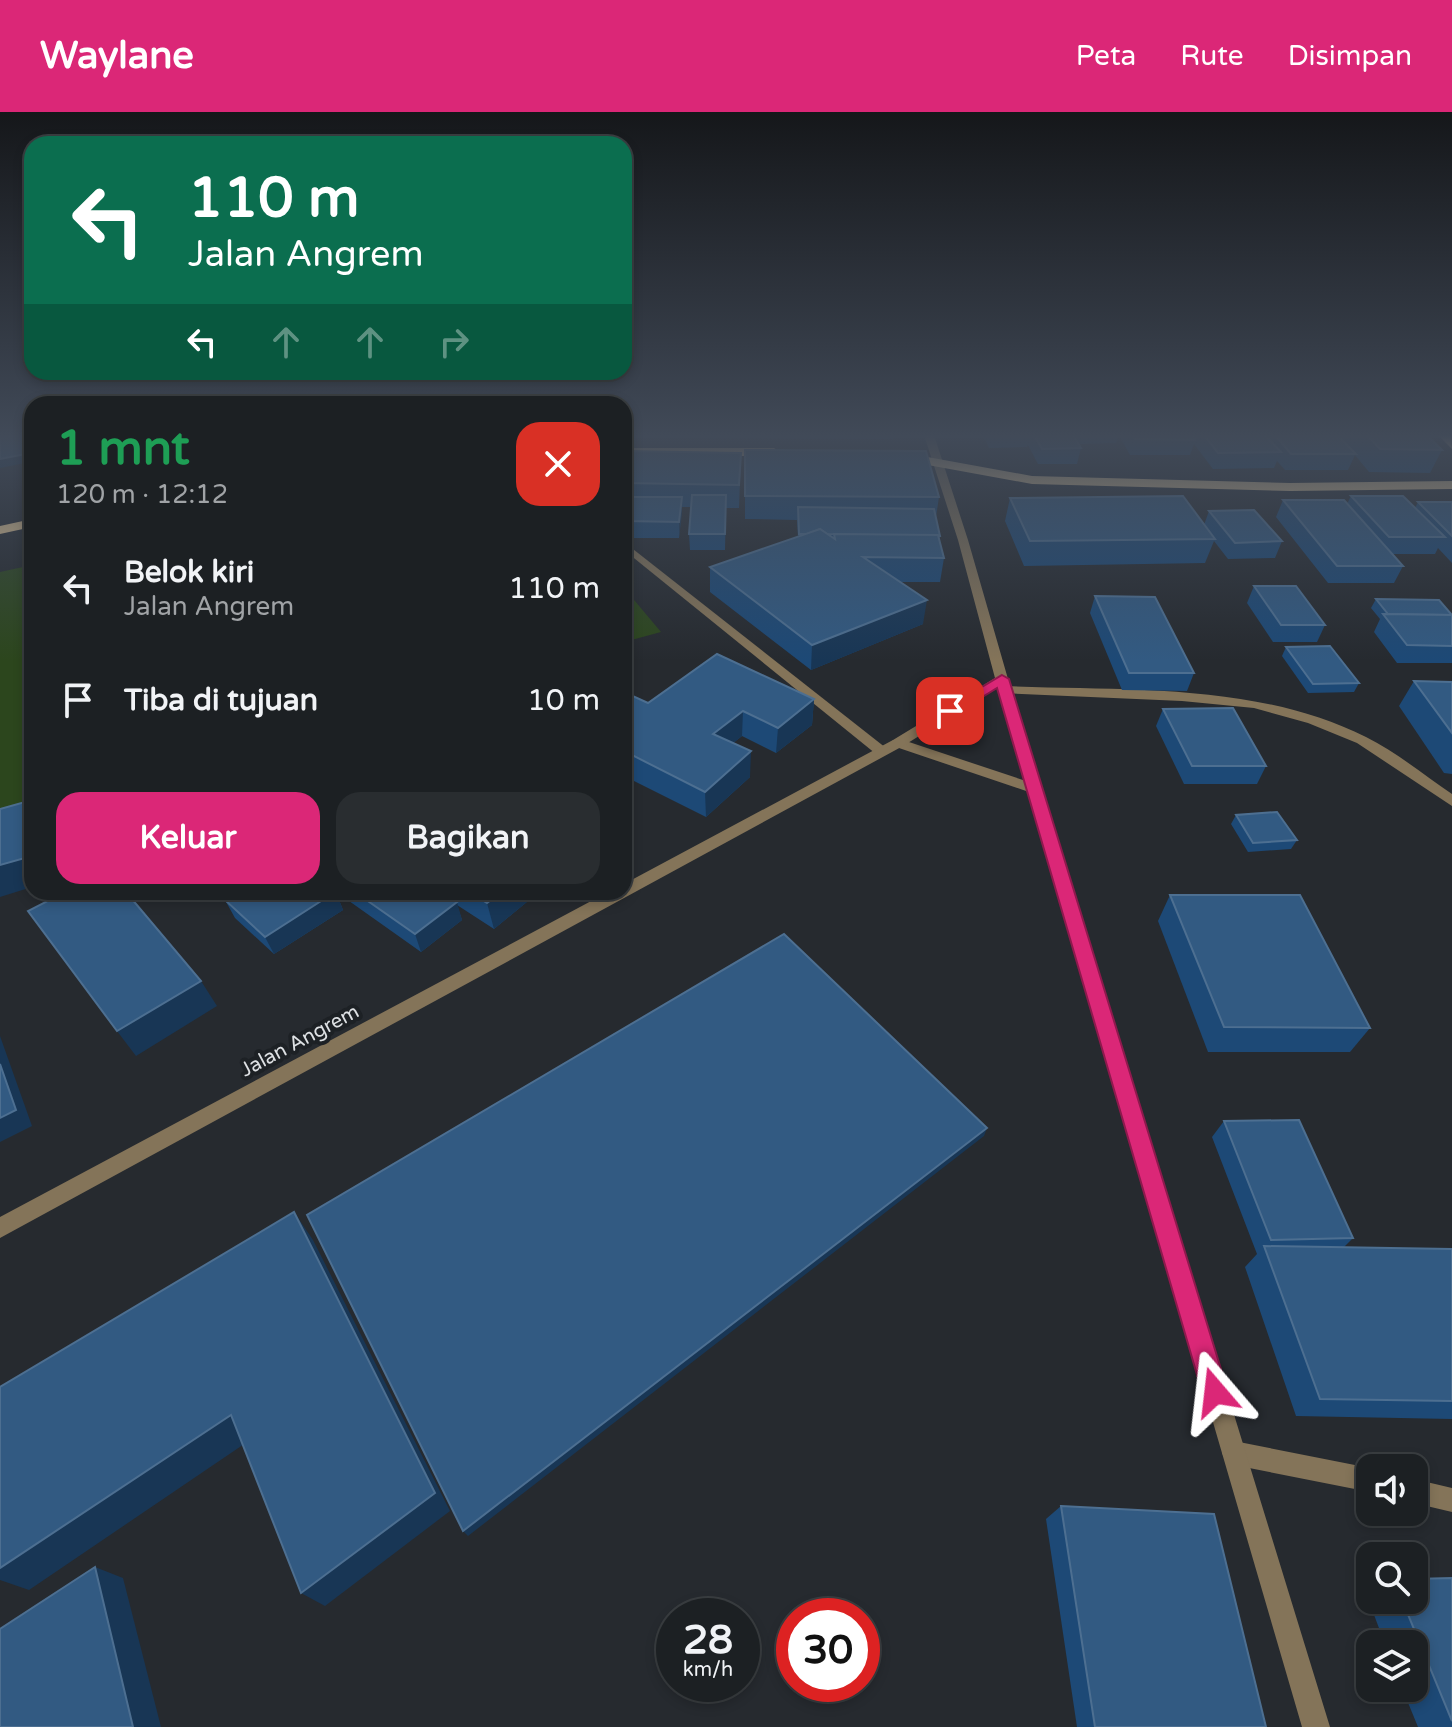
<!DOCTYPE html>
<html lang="id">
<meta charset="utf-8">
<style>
:root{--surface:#1c2023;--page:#292d30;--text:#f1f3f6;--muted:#a0a3a6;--line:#3a3e41;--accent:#db2777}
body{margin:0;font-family:"Varela Round",sans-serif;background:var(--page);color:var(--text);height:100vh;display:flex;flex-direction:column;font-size:30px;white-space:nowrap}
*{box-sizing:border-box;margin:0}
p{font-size:26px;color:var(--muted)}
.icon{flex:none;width:44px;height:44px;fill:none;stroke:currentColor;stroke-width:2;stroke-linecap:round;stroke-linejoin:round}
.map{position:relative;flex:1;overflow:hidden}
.side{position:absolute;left:24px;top:284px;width:608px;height:504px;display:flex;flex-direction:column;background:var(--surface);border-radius:24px;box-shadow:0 4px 12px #0003,0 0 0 2px var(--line)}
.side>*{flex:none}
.hud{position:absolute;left:24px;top:24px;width:608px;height:244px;border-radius:24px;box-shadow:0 4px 12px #0003,0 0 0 2px var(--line);background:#0b6e4f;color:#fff;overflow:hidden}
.controls{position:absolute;left:1356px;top:1342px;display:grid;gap:16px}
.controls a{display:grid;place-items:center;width:72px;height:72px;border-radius:16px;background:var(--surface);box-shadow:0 4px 12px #0003,0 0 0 2px var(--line);font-size:40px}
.speed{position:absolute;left:656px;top:1486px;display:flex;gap:16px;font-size:40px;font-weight:700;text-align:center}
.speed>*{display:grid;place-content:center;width:104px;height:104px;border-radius:50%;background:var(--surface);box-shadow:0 4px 12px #0003,0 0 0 2px var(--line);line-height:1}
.speed small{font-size:20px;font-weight:400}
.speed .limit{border:12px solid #d22;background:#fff;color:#111}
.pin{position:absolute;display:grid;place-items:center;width:68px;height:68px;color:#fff;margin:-34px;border-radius:16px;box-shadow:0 4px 12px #0006}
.me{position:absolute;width:88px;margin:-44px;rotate:343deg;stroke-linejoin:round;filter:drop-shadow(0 0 6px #0008)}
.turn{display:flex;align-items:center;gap:28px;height:168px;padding:0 32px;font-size:36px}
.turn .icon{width:104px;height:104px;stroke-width:2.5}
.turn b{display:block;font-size:56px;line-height:68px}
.lanes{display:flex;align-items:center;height:76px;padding:0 32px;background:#0003;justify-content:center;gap:40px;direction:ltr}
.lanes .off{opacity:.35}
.round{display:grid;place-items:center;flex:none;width:84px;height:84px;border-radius:24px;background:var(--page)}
.summary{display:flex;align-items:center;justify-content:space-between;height:136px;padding:0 32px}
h1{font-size:48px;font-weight:700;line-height:60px;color:#1e9e55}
.primary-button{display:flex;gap:16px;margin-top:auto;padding:16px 32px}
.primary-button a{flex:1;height:92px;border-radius:24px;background:var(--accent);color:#fff;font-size:32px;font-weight:700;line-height:92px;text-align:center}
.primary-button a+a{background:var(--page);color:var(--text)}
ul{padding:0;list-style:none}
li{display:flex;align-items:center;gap:24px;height:112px;padding:0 32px}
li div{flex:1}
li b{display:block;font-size:30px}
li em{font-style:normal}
header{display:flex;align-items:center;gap:48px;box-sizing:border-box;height:112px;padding:0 40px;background:var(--accent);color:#fff}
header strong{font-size:38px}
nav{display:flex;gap:44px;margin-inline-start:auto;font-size:28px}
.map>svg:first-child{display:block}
</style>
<header>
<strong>Waylane</strong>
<nav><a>Peta</a><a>Rute</a><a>Disimpan</a></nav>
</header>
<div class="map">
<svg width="1452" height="1615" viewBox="0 0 1452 1615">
<rect width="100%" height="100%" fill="#262a2f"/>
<g fill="#2c461d">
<path d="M32 453V692L0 701V460Z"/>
<path d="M624 476 661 520 624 530Z"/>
</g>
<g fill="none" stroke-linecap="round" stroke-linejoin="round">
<g fill="#847459" fill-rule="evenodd">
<path d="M1005 574C1124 579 1256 570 1366 625 1396 640 1424 663 1452 682V694L1357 631 1308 611 1254 596 1182 589 1001 581 999 578Z"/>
<path d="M1234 1329 1370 1356V1380L1234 1353 1226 1349 1222 1341 1226 1333Z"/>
<path d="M1414 1367 1452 1376V1400L1414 1391Z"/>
</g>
<g fill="#847459" fill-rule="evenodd">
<path d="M624 430 886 636V642H876L624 438Z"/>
<path d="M1002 563 1008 567 1330 1615H1302L1029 680 893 634 891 631 893 628H903L1026 669 996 567Z"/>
</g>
<path fill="#847459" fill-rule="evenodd" d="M924 323H934L968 428 1008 567 1006 570 903 634 0 1126V1105L608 780H624V772L893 628 995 566 958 428Z"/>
<g fill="#eece97" fill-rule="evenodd">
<path d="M1438 323H1451L1452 337Z"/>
<path d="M624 336H774L780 340 774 344H624Z"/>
<path d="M900 340 1032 364 1290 371 1452 369V377L1290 379 1032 372 895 347 894 344Z"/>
<path d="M32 407V415L0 422V414Z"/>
</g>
</g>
<g fill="#1d4976">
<path d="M624 323H894L893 327 625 326Z"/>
<path d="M983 323H1119L1116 331 1078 332 1081 336 1077 352H1038L1028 333 1027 335 989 336Z"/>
<path d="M1119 323H1427L1442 338 1430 361 1369 360 1355 343 1348 358H1285L1277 349 1274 356 1213 357 1194 332 1190 343H1130Z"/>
<path d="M745 338 939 385 936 405 940 424 939 429 944 446 940 470H901L923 512 811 558 710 480V455L798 425 797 408 745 407Z"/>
<path d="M624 339 741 341 739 396H726L725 438H690L689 422 691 395H682L679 426H627L626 409 629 394H624Z"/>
<path d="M1351 384 1415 396 1418 390H1452V451L1438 436 1435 442H1392L1403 454 1394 471H1328L1276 405 1283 388 1347 392Z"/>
<path d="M1010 386 1204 413 1209 399 1282 429 1275 446 1228 447 1214 429 1205 451 1024 454 1005 409Z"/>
<path d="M1254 474 1325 513 1317 530H1273L1247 491Z"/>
<path d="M1095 484 1194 561 1187 579 1122 578 1090 501Z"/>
<path d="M1376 487 1452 503V551H1397L1374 520 1380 507 1371 496Z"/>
<path d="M1286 535 1359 571 1354 580 1308 581 1282 544Z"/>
<path d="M1414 569 1452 570V662L1444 661 1399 594Z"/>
<path d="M624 580 648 591 814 587 812 613 776 641 742 624 733 631 750 665 706 705 624 664Z"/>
<path d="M1163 597 1266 654 1257 672H1184L1156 614Z"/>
<path d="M1236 703 1297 728 1291 737 1248 740 1231 712Z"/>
<path d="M336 780 343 798 274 842 235 806 225 788Z"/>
<path d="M340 780H539L494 817 457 793 462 808 421 840 342 784Z"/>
<path d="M1170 783 1370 916 1350 940H1208L1158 809Z"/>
<path d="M1224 1009 1353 1126 1343 1136 1452 1137V1307L1296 1304 1245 1155 1257 1142 1212 1025Z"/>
<path d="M1061 1394 1266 1615H1077L1046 1407Z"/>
<path d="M1452 1466V1615H1418L1402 1576H1414V1532H1385L1365 1479 1370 1477V1488H1414Z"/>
</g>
<g fill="#183655">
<path d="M25 323 28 330 30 350 0 356V347Z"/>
<path d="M682 385V402L679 426V410Z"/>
<path d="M927 488 923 512 811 558 812 533Z"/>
<path d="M814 587 812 613 776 641 778 616Z"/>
<path d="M743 599 742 624 713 648V622Z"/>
<path d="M751 639 750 665 706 705 705 680Z"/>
<path d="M32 744V775L0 785V753Z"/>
<path d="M336 780 343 798 274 842 265 825Z"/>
<path d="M501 780H539L494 817 487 791Z"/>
<path d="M457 790 462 808 421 840 415 822Z"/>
<path d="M201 869 217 894 136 944 117 919Z"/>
<path d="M0 924 32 1014 0 1030Z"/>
<path d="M987 1016 984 1024 468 1424 463 1419Z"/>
<path d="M294 1100 313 1128 450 1399 325 1494 301 1481Z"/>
<path d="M231 1303 256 1324 29 1478 0 1468V1456Z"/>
<path d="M95 1455 123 1466 161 1615H133Z"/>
</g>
<g fill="#325a82" stroke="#4d6f91" stroke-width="2">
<path d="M17 323H24L26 342 0 347V326Z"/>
<path d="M1034 323H1073L1081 336 1042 337Z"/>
<path d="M1132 323H1192L1195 328 1135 327Z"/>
<path d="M1204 323H1265L1281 340 1218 341Z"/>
<path d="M1275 323H1337L1356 342H1291Z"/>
<path d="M1367 323H1427L1442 338 1380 337Z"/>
<path d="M745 338 926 339 939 385 745 384Z"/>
<path d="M624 339 741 341 739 373 624 371Z"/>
<path d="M29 353H32V377L31 378Z"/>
<path d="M692 383H726L725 422H689Z"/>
<path d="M1183 384 1215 427 1030 429 1010 386Z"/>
<path d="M1351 384H1403L1445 425H1389Z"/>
<path d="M630 385H682L679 410 626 409Z"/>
<path d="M1283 388H1344L1403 454H1337Z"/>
<path d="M1418 390H1452V424Z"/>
<path d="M798 395 934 397 940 424 827 422 820 417 807 422H799Z"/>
<path d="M1254 398 1282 429 1235 431 1209 399Z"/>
<path d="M820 417 835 427 834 422 938 423 944 446 863 445 927 488 812 533 710 455Z"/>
<path d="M1254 474H1296L1325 513H1281Z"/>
<path d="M1095 484 1155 485 1194 561H1129Z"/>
<path d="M1376 487 1439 488 1452 503 1388 502Z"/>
<path d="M1383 502 1452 503V534L1407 533Z"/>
<path d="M1330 534 1359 571 1313 572 1286 535Z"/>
<path d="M717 542 814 587 778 616 743 599 713 622 751 639 705 680 624 639V580L648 591Z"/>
<path d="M1414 569 1452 570V621Z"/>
<path d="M1233 596 1266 654H1192L1163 597Z"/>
<path d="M32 688V744L0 753V697Z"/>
<path d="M1277 700 1297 728 1253 731 1236 703Z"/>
<path d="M65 780H126L201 869 117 919 28 799Z"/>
<path d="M239 780H335L265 825 225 788Z"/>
<path d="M355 780H441L457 790 415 822Z"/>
<path d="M470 780H501L487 791Z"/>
<path d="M1170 783H1300L1370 916 1224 915Z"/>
<path d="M784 822 987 1016 463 1419 307 1103Z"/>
<path d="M0 952 16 998 0 1006Z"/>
<path d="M1299 1008 1353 1126 1271 1128 1224 1009Z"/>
<path d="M294 1100 435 1381 301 1481 231 1303 0 1456V1275Z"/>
<path d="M1264 1134 1452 1137V1289L1320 1287Z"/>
<path d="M1061 1394 1214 1402 1266 1615H1095Z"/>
<path d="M95 1455 133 1615H0V1517Z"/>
<path d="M1452 1466V1609L1402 1488H1414V1467Z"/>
</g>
<linearGradient id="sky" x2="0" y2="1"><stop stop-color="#15171a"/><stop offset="0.59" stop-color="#414a58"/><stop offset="1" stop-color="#414a58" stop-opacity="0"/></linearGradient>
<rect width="1452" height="549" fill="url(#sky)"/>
<path fill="#db2777" stroke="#8e194d" stroke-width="2" d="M1002 563 1009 567 1228 1280 1224 1289 1215 1293 1206 1289 1202 1280 997 576 955 602H945L942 599Z"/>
<g text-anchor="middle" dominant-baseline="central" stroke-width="8" stroke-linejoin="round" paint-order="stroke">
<g font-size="20" fill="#dee1e4" stroke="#1d2125">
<text transform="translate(300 929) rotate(-28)">Jalan Angrem</text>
</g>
</g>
</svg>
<div class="controls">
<a><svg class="icon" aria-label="sound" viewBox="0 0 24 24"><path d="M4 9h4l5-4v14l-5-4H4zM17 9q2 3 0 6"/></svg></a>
<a><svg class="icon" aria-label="search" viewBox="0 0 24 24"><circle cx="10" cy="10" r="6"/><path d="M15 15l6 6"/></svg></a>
<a><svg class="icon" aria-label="layers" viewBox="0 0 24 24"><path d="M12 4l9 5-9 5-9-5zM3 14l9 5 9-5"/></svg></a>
</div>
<div class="speed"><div>28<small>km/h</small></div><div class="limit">30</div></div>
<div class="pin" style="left:950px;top:599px;background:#d93025"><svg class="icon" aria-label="arrive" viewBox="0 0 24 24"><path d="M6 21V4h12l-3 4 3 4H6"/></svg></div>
<svg class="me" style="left:1215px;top:1280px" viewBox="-20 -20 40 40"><path d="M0-17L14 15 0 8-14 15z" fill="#db2777" stroke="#fff" stroke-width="4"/></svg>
<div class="hud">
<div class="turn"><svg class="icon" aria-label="left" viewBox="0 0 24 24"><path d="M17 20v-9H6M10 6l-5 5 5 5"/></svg><div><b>110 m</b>Jalan Angrem</div></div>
<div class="lanes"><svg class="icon" aria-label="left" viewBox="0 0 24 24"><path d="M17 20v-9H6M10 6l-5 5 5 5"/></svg><svg class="icon off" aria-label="ahead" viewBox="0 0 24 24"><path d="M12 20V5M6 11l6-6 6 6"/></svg><svg class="icon off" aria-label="ahead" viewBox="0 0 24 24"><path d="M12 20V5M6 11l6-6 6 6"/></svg><svg class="icon off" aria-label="right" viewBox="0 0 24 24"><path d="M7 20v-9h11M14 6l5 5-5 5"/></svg></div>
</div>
<section class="side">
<div class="summary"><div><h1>1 mnt</h1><p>120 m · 12:12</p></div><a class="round" style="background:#d93025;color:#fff"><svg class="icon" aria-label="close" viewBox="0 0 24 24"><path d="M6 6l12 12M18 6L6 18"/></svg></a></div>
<ul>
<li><svg class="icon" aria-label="left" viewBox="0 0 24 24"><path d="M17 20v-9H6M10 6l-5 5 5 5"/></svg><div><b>Belok kiri</b><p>Jalan Angrem</p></div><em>110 m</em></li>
<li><svg class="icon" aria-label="arrive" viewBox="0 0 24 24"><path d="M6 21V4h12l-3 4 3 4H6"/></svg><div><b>Tiba di tujuan</b></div><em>10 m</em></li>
</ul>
<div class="primary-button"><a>Keluar</a><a>Bagikan</a></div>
</section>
</div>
